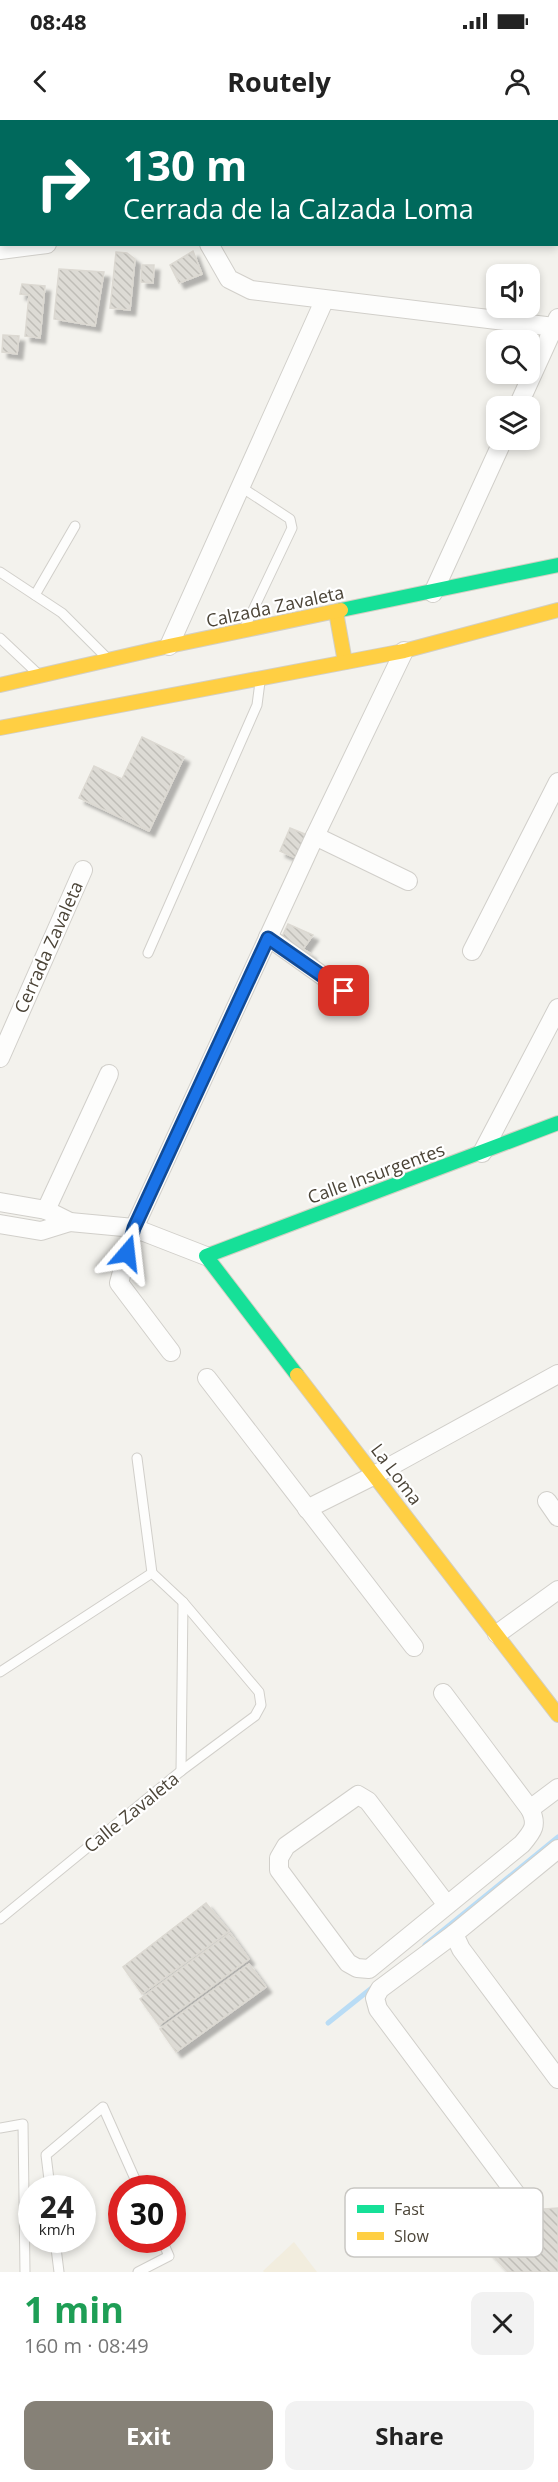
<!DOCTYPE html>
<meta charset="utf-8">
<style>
:root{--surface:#fff;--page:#f2f2f2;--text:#222;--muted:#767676;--accent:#868177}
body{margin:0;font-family:"Open Sans",sans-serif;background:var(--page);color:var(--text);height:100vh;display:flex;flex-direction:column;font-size:22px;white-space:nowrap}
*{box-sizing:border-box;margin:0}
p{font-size:20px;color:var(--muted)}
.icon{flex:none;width:33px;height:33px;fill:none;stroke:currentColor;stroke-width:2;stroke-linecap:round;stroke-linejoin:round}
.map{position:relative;height:2152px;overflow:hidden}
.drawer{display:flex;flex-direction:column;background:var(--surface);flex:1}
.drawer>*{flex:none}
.top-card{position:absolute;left:0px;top:0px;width:558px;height:126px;box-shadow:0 3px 9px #0003;background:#00695c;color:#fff;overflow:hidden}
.buttons{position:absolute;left:486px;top:144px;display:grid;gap:12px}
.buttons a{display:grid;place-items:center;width:54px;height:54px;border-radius:12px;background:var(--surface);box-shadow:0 3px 9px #0003;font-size:30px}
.speed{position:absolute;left:18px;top:2055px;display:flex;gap:12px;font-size:30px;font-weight:700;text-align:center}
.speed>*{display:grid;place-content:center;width:78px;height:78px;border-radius:50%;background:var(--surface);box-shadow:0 3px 9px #0003;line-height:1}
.speed small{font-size:15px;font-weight:400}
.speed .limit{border:9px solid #d22;background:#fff;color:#111}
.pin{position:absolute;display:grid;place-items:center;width:51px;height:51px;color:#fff;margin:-26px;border-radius:12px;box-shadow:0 3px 9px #0006}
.me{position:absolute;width:66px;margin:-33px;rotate:17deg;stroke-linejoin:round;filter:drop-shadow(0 0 4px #0008)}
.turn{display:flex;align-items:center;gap:21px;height:126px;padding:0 24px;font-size:27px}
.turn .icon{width:78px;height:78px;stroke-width:2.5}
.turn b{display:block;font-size:42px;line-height:51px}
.round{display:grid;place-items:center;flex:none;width:63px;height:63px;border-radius:12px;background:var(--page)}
.summary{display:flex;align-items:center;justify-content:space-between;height:102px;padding:0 24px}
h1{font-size:36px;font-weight:700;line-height:45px;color:#1e9e55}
.action{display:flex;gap:12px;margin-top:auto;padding:12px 24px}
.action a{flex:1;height:69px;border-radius:12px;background:var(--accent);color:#fff;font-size:24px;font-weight:700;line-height:69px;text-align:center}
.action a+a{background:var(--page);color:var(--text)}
.status{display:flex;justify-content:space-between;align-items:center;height:42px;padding:0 30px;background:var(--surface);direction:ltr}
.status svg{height:16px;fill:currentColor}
header{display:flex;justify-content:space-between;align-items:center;height:78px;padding:0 24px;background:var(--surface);font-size:27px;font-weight:700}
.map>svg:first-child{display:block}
</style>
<div class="status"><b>08:48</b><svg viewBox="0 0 49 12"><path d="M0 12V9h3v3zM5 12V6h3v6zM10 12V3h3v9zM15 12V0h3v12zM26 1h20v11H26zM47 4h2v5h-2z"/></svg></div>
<header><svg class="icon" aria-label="back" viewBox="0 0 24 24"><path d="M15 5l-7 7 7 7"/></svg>Routely<svg class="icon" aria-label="person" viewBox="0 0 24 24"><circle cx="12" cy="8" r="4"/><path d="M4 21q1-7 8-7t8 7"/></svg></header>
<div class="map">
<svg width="558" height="2152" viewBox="0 0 558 2152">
<defs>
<pattern id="building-back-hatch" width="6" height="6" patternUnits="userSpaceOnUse" patternTransform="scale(1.5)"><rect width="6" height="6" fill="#dddbd5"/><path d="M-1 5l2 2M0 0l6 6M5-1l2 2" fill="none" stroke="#bfbdb7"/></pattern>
<filter id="shadow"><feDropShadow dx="5.5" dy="5.5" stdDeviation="1.5" flood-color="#0004"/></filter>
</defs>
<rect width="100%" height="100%" fill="#f3f2ed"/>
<path fill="#f2edde" d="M294 2122 317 2152H264L263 2151Z"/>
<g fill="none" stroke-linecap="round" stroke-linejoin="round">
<g stroke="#b9dcf5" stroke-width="5">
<path d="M425 1825 558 1717"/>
<path d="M328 1903 373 1867"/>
</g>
</g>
<g fill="url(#building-back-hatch)" stroke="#dcd9d2" stroke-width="1.5" filter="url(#shadow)">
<path d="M193 131 202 154 179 163 170 145Z"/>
<path d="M116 132 127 133 135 139 130 190 110 188Z"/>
<path d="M142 145H154L153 163 141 162Z"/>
<path d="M59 149 104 152 95 206 54 199Z"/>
<path d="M22 164 45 166 40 218 25 216 29 175 20 174Z"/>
<path d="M3 215 19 216 17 234 2 232Z"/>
<path d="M142 617 184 637 149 711 79 678 94 646 122 659Z"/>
<path d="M290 708 307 715 296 738 280 731Z"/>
<path d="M288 804 313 815 303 829 311 834 306 841 280 821Z"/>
<path d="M206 1783 229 1811 142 1874 123 1847Z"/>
<path d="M230 1813 249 1839 159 1905 140 1879Z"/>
<path d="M249 1844 266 1867 176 1932 160 1909Z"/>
<path d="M558 2088V2152H508L474 2115 499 2092Z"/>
</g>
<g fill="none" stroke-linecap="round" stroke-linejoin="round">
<g stroke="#d1cfca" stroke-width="11">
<g id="lane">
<path d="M241 367 290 399 292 408 245 507"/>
<path d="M0 452 62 493 105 536"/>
<path d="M35 475 75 406"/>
<path d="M0 518 36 552"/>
<path d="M148 833 257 585 260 562"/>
<path d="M137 1338 152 1453"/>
<path d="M0 1552 152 1453"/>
<path d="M181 1651 183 1482"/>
<path d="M0 1799 181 1651 255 1596 261 1585 259 1572 183 1482 152 1453"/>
<path d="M0 2008 23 2004 25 2152"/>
<path d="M50 2068 46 2035 103 1987 139 2068"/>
<path d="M55 2120 59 2152"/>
<path d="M138 2152 169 2136 162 2120"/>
</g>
</g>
<g stroke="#d1cfca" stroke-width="20">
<g id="street">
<path d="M195 2V0"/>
<path d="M209 124 229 159 251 170 554 207"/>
<path d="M0 130 47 124"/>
<path d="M518 286 558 198"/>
<path d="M433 473 503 320"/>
<path d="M169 526 324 181"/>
<path d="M315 716 408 761"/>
<path d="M268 817 344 871"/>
<path d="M472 831 558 662"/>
<path d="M0 938 83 750"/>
<path d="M482 1033 558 888"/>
<path d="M0 1082 46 1090 70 1102 134 1108 206 1136"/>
<path d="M46 1090 109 954"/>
<path d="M0 1104 41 1111 70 1102"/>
<path d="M171 1232 119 1163 134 1108 315 716 404 531"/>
<path d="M207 1258 414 1527"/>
<path d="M547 1381 558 1397"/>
<path d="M307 1389 369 1358 558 1254"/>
<path d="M497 1514 558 1470"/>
<path d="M443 1573 530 1689 558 1668"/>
<path d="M558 1729 454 1814 461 1829 558 1959"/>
<path d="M447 1785 368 1681 358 1675 286 1726 279 1738V1750L348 1843 357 1848 369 1849 522 1724C533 1711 538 1705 530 1689"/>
<path d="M454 1814 380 1869 375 1878 378 1889 522 2082"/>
</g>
</g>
<g stroke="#d3cfc3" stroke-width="16">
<g id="fast">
<path d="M341 490 558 445"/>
<path d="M297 1255 206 1136 558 1003"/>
</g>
</g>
<g stroke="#d3cfc3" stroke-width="16">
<g id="slow">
<path d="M336 492 345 542"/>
<path d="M0 565 169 526 341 490"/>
<path d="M0 608 404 531 558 490"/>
<path d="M297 1255 558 1595"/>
</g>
</g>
<use href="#lane" stroke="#fdfdfc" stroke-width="9"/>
<use href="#street" stroke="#fdfdfc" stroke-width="18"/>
<use href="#fast" stroke="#16e098" stroke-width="14"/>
<use href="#slow" stroke="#ffcf43" stroke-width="14"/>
</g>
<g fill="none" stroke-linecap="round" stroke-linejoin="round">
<g stroke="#114b97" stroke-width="15">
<path id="route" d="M127 1133 134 1108 268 818 344 871"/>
</g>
<use href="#route" stroke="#1a73e8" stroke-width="10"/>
</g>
<g text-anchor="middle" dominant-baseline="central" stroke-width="4.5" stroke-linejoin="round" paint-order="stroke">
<g font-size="18" fill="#4b4437" stroke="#fff">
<text transform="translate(275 486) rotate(-12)">Calzada Zavaleta</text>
<text transform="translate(48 827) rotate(-66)">Cerrada Zavaleta</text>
<text transform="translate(376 1053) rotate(-20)">Calle Insurgentes</text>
<text transform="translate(397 1354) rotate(53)">La Loma</text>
<text transform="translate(131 1692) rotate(-39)">Calle Zavaleta</text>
</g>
</g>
<rect x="345" y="2068" width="198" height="69" rx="9" fill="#fff" stroke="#c9c7c3" stroke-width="1.5"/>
<rect x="357" y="2085" width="27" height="8" fill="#16e098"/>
<rect x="357" y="2112" width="27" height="8" fill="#ffcf43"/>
<g font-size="16" fill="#4b4437">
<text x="394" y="2095">Fast</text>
<text x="394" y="2122">Slow</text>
</g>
</svg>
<div class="buttons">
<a><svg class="icon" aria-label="sound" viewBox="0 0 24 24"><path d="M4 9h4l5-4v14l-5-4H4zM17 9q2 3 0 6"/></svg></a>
<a><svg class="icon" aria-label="search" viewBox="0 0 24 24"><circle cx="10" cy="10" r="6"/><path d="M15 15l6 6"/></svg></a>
<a><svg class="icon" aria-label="layers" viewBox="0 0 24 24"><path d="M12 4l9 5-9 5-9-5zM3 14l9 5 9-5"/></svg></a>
</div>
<div class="speed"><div>24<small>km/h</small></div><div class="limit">30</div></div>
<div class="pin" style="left:344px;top:871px;background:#d93025"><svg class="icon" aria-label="arrive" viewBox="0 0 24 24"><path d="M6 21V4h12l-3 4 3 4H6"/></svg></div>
<svg class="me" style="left:127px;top:1133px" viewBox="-20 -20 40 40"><path d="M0-17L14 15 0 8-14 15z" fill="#1a73e8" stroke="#fff" stroke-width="4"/></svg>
<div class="top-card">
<div class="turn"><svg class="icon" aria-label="right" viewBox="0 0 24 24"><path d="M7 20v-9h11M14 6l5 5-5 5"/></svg><div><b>130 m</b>Cerrada de la Calzada Loma</div></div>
</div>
</div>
<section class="drawer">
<div class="summary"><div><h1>1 min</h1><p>160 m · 08:49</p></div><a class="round"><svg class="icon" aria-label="close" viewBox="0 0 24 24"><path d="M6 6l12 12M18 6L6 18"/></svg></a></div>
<div class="action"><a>Exit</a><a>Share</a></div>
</section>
